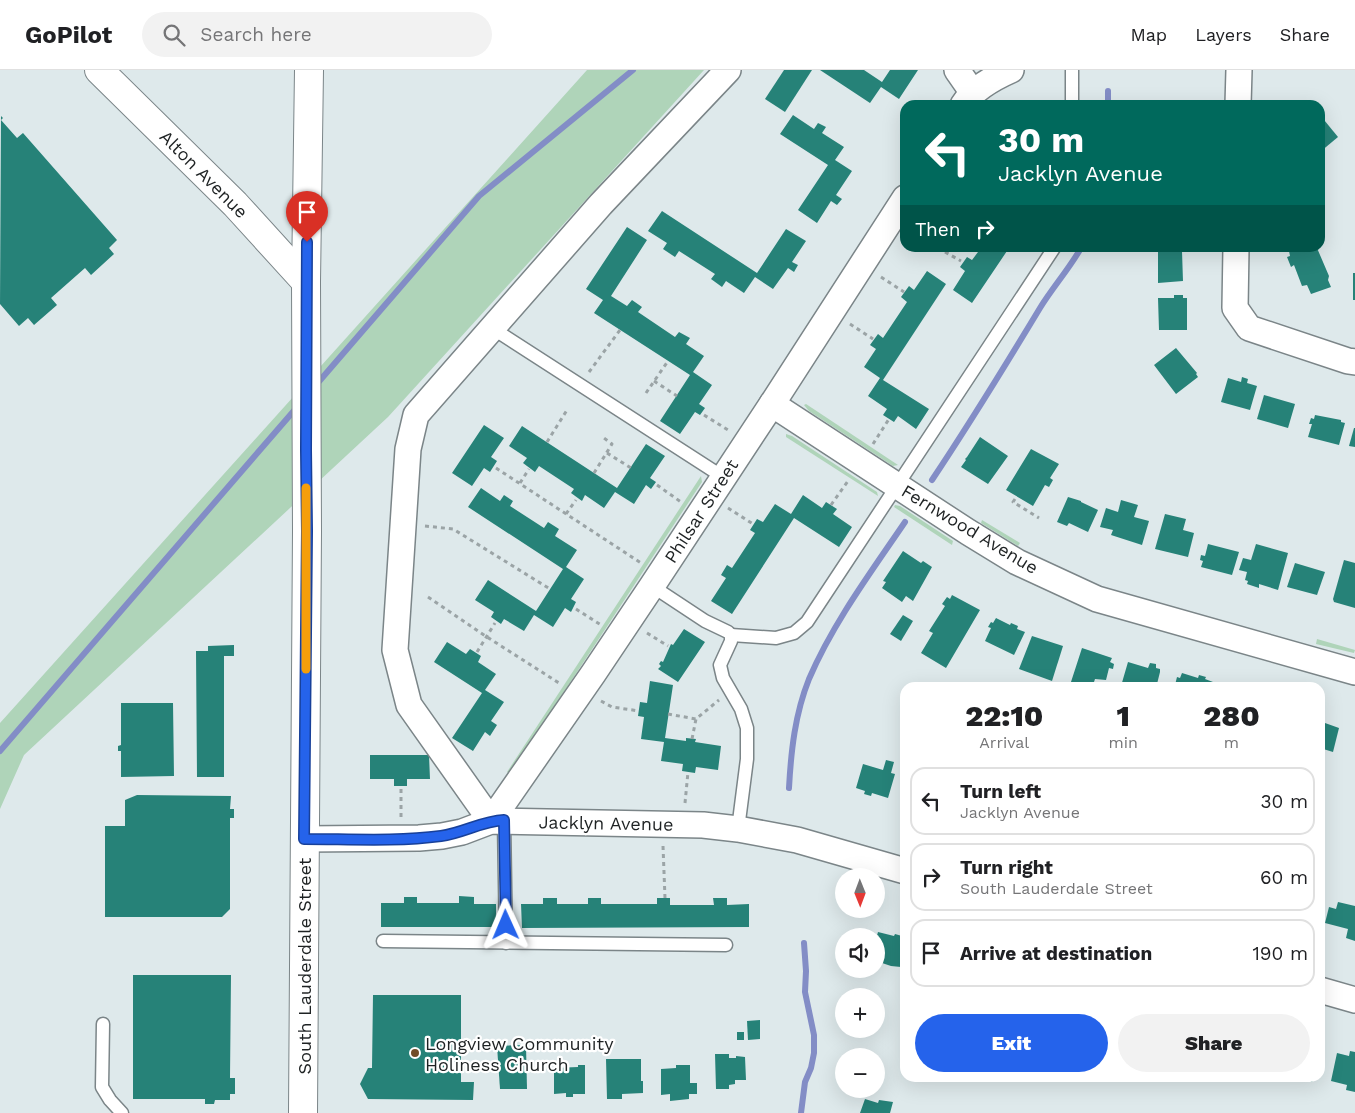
<!DOCTYPE html>
<meta charset="utf-8">
<style>
:root{--surface:#fff;--page:#f2f2f2;--text:#202124;--muted:#757577;--line:#e0e0e0;--accent:#2563eb}
body{margin:0;font-family:"Work Sans",sans-serif;background:var(--page);color:var(--text);height:100vh;display:flex;flex-direction:column;font-size:19px;white-space:nowrap}
*{box-sizing:border-box;margin:0}
p{font-size:16px;color:var(--muted)}
.icon{flex:none;width:28px;height:28px;fill:none;stroke:currentColor;stroke-width:2;stroke-linecap:round;stroke-linejoin:round}
.map{position:relative;flex:1;overflow:hidden}
.side{position:absolute;left:900px;top:612px;width:425px;height:400px;display:flex;flex-direction:column;background:var(--surface);border-radius:15px;box-shadow:0 5px 20px #0002}
.side>*{flex:none}
.banner{position:absolute;left:900px;top:30px;width:425px;height:152px;border-radius:15px;box-shadow:0 5px 20px #0002;background:#00695c;color:#fff;overflow:hidden}
.needle{width:32px;rotate:179deg}
.tools{position:absolute;left:835px;top:798px;display:grid;gap:10px}
.tools a{display:grid;place-items:center;width:50px;height:50px;border-radius:50%;background:var(--surface);box-shadow:0 5px 20px #0002;font-size:25px}
.pin{position:absolute;display:grid;place-items:center;width:42px;height:42px;color:#fff;margin:-51px -21px;border-radius:50% 50% 50% 0;rotate:-45deg;box-shadow:0 0 5px #0007}
.pin .icon{rotate:45deg}
.me{position:absolute;width:55px;margin:-28px;rotate:359deg;stroke-linejoin:round;filter:drop-shadow(0 0 4px #0008)}
.turn{display:flex;align-items:center;gap:18px;height:105px;padding:0 15px;font-size:22px}
.turn .icon{width:65px;height:65px;stroke-width:2.5}
.turn b{display:block;font-size:35px;line-height:42px}
.then{display:flex;align-items:center;height:48px;padding:0 15px;background:#0003;gap:10px;font-size:19px}
.eta{display:flex;justify-content:space-evenly;align-items:center;height:85px;text-align:center}
.eta b{font-size:30px;font-weight:800;line-height:35px}
.button{display:flex;gap:10px;margin-top:auto;padding:10px 15px}
.button a{flex:1;height:58px;border-radius:30px;background:var(--accent);color:#fff;font-size:20px;font-weight:800;line-height:58px;text-align:center}
.button a+a{background:var(--page);color:var(--text)}
ul{padding:0;list-style:none}
li{display:flex;align-items:center;gap:15px;height:68px;margin:0 10px 8px;padding:0 5px;border:2px solid var(--line);border-radius:15px}
li div{flex:1}
li b{display:block;font-size:19px}
li em{font-style:normal}
header{display:flex;align-items:center;gap:30px;box-sizing:border-box;height:70px;padding:0 25px;background:var(--surface);border-bottom:1px solid var(--line)}
header strong{font-size:24px}
nav{display:flex;gap:28px;margin-inline-start:auto;font-size:18px}
.search{width:350px;height:45px;background:var(--page);display:flex;align-items:center;gap:12px;box-sizing:border-box;padding:0 18px;border-radius:28px;color:var(--muted);font-size:19px}
.map>svg:first-child{display:block}
</style>
<header>
<strong>GoPilot</strong>
<div class="search"><svg class="icon" aria-label="search" viewBox="0 0 24 24"><circle cx="10" cy="10" r="6"/><path d="M15 15l6 6"/></svg>Search here</div>
<nav><a>Map</a><a>Layers</a><a>Share</a></nav>
</header>
<div class="map">
<svg width="1355" height="1043" viewBox="0 0 1355 1043">
<rect width="100%" height="100%" fill="#dee9eb"/>
<g fill="#afd4b9">
<path d="M587 0H704L388 347 24 685 0 739V653Z"/>
<path d="M806 334 898 395 893 396 809 341 804 335Z"/>
<path d="M786 364 792 366 877 422 878 426 786 367Z"/>
<path d="M701 406 702 412 510 704 507 702Z"/>
<path d="M895 435 900 436 953 471 952 475 894 437Z"/>
<path d="M982 450 1020 473 1018 476 981 453Z"/>
<path d="M1317 569 1355 580 1354 583 1316 574Z"/>
</g>
<g fill="none" stroke-linecap="round" stroke-linejoin="round">
<g stroke="#838dc6" stroke-width="6">
<path d="M1108 21V35"/>
<path d="M316 315 479 126 633 0"/>
<path d="M932 410C970 353 1005 296 1040 238 1053 217 1069 199 1081 178"/>
<path d="M0 681 298 336"/>
<path d="M789 718C791 681 795 644 809 609 833 553 871 502 905 452"/>
<path d="M801 1043 805 1012 811 998 814 983V965L805 922 806 901 804 873"/>
</g>
</g>
<g fill="#268278">
<path d="M784 0H812L785 42 765 29Z"/>
<path d="M820 0H864L882 12 890 0H918L899 29 881 17 870 33Z"/>
<path d="M793 45 814 59 818 53 826 57 822 63 844 77 835 90 852 101 836 125 842 129 837 135 831 131 817 153 798 140 828 95 780 64Z"/>
<path d="M1320 45 1338 67 1320 82Z"/>
<path d="M1 46 3 48 1 50 17 68 23 63 117 170 109 178 114 184 91 205 85 198 51 228 57 235 34 255 28 248 19 256 0 234Z"/>
<path d="M662 141 757 203 786 159 806 171 792 192 798 195 794 202 788 198 773 219 755 207 744 223 726 211 722 217 711 209 715 204 679 181 675 187 663 179 667 173 648 161Z"/>
<path d="M627 157 647 170 611 226 627 236 632 230 642 237 638 242 675 267 679 262 690 268 686 274 704 286 693 302 712 315 699 334 705 338 700 345 695 342 680 364 660 351 690 305 594 243 603 230 586 219Z"/>
<path d="M981 178H1009L972 233 953 220 965 201 960 197 967 187 972 190Z"/>
<path d="M1171 178H1177V181H1182L1183 211 1158 213V181H1171Z"/>
<path d="M1298 178H1317L1329 206 1328 210 1331 217 1311 224 1307 215 1302 216 1294 195 1291 197 1287 187 1290 186 1289 181Z"/>
<path d="M927 201 946 214 883 310 929 339 916 359 898 346 894 352 883 345 887 339 868 326 880 308 864 297 876 279 870 275 878 264 883 268 907 232 901 227 909 216 914 220Z"/>
<rect x="1353" y="203" width="2" height="27"/>
<path d="M1174 225H1183V228H1187V260H1159L1158 228H1174Z"/>
<path d="M1176 278 1197 303 1196 304 1198 307 1176 324 1154 295Z"/>
<path d="M1242 307 1248 309 1247 313 1257 316 1250 340 1221 332 1228 308 1241 312Z"/>
<path d="M1264 325 1295 334 1288 358 1257 349Z"/>
<path d="M1315 345 1341 350V352L1345 353 1339 375 1308 367 1312 354H1309L1311 348 1314 349Z"/>
<path d="M484 355 504 368 491 387 497 391 490 402 484 398 472 416 452 403Z"/>
<path d="M522 356 617 418 646 374 665 386 650 408 656 412 651 419 646 415 634 434 615 422 604 438 585 425 582 431 571 423 574 419 539 396 535 402 523 393 527 388 509 376Z"/>
<path d="M1354 358H1355V377L1349 376Z"/>
<path d="M980 367 1008 386 988 414 961 397 966 390 965 389 967 387Z"/>
<path d="M1031 379 1059 394 1050 408 1053 410 1049 417 1045 415 1033 436 1006 420Z"/>
<path d="M481 418 500 431 504 425 513 431 510 436 544 458 548 452 559 459 555 466 577 480 566 497 584 509 571 529 576 532 571 542 565 538 553 557 534 545 524 561 504 549 501 554 491 547 494 542 475 530 488 510 536 541 563 499 468 437Z"/>
<path d="M803 425 822 438 826 432 837 439 833 444 852 457 839 477 794 448 732 544 711 531 726 508 721 505 727 495 732 498 755 463 750 460 757 449 763 452 775 434 791 444Z"/>
<path d="M1068 427 1081 431V432L1098 440 1088 462 1069 453 1067 456 1057 452Z"/>
<path d="M1121 430 1138 435 1134 447 1149 451 1142 475 1111 465 1113 460 1100 457 1106 438 1118 442Z"/>
<path d="M1165 444 1186 449 1183 460 1194 463 1188 487 1155 479Z"/>
<path d="M1208 474 1239 482 1232 505 1201 497 1203 491 1200 490 1201 485 1205 486Z"/>
<path d="M1256 474 1288 483 1278 520 1259 514V518L1247 514 1248 511 1245 510 1247 502 1239 500 1243 488 1251 490Z"/>
<path d="M903 481 921 493 923 491 932 497 913 531 906 526 902 532 882 518 886 512 883 511Z"/>
<path d="M1344 490 1355 493V538L1334 532 1333 529Z"/>
<path d="M1295 493 1325 502 1317 525 1287 517Z"/>
<path d="M952 525 980 540 946 598 921 583 933 563 929 561 945 536 942 534 947 527 950 529Z"/>
<path d="M903 545 913 551 901 571 890 564Z"/>
<path d="M996 548 1010 555 1011 553 1018 556 1017 559 1025 562 1014 585 985 571 991 558 988 557 991 552 993 553Z"/>
<path d="M684 559 705 572 678 612 658 599 661 596 659 594 661 591 663 592 671 574 673 575Z"/>
<path d="M1032 566 1063 576 1052 611 1019 599Z"/>
<path d="M447 572 466 584 470 579 481 586 478 592 496 604 485 620 504 632 491 651 497 655 490 666 485 662 473 681 452 668 482 623 434 592Z"/>
<path d="M234 575V586H224V707H197L196 581H208V576Z"/>
<path d="M1082 578 1112 588 1110 592 1114 594 1113 599 1109 598 1106 610 1095 609 1092 618H1079L1070 615Z"/>
<path d="M1128 592 1148 598 1150 593 1156 594V598L1160 599V602L1156 618H1128L1121 616Z"/>
<path d="M1182 603 1198 608 1199 605 1206 607 1205 609 1213 612 1211 618H1177L1178 616 1175 615 1177 607 1180 608Z"/>
<path d="M650 611 673 615 665 668 686 671V668L696 669 695 672 721 676 718 700 696 697 695 703 682 701 683 694 661 691 664 672 641 669 644 647 638 646 640 632 647 633Z"/>
<path d="M121 633H173L174 706 121 707V681H118V676L121 675Z"/>
<path d="M1320 649 1325 651V653L1339 658 1333 682 1320 678Z"/>
<path d="M370 685H429L430 709H407V716H394V709H370Z"/>
<path d="M886 690 894 692 891 703 895 704 888 728 872 723 871 726 864 724 865 721 856 718 863 694 883 700Z"/>
<path d="M137 725 231 726 230 739H234V748H230V839L222 847H105V756H125V730Z"/>
<path d="M459 826 474 827V834H496V857H381V833H404V827H417V833H459Z"/>
<path d="M543 828H557V834H588V828H601V834H657V828H670V835H714L713 828H727V835L749 834V857L522 858 521 834H543Z"/>
<path d="M1338 832 1355 836V871L1346 868 1348 859 1325 853 1329 837 1336 839Z"/>
<path d="M878 862 894 866 895 864 902 866 901 869 905 870V883L901 897 891 896 876 891V869Z"/>
<path d="M133 905H231L230 1008H235V1024H230V1030H215L214 1034H205V1029H133Z"/>
<path d="M373 925H461V1012H474L473 1030 368 1029 360 1014 368 998H372Z"/>
<path d="M760 950V969L748 970 747 951Z"/>
<rect x="737" y="962" width="7" height="8"/>
<path d="M526 975 527 1019H500L497 976Z"/>
<path d="M1350 981 1355 982V1022L1346 1020 1347 1015 1331 1011 1337 983 1349 986Z"/>
<path d="M715 984H729V988H736V986L745 987 746 1010H735V1014L729 1015V1019H716Z"/>
<path d="M606 989H641V1011H643V1023L622 1024V1029H607Z"/>
<path d="M578 995H585V1024H573V1027H566V1023L554 1024V998L578 997Z"/>
<path d="M676 995H690V1013H697V1024H689V1029L670 1031V1024L661 1025V999L676 998Z"/>
<path d="M1297 1008H1314L1312 1012Z"/>
<path d="M865 1029 878 1033 879 1030 893 1032 890 1043H860Z"/>
</g>
<g fill="none" stroke-linecap="round" stroke-linejoin="round">
<g stroke="#7b8588" stroke-width="15">
<g id="lane">
<path d="M1072 0V35"/>
<path d="M492 258 723 407"/>
<path d="M652 516 705 551 728 562 731 565V571L720 595 723 608 741 639 747 658V689L738 759"/>
<path d="M731 565 776 568 794 563 807 552 1054 178"/>
<path d="M504 751 506 873"/>
<path d="M383 871 726 875"/>
<path d="M103 954 102 1017 110 1030 122 1043"/>
</g>
</g>
<g stroke="#7b8588" stroke-width="28">
<g id="street">
<path d="M728 0 601 134 416 345 408 379 395 580 409 635 491 751 593 604 652 516 772 334 905 128"/>
<path d="M957 0 973 23"/>
<path d="M963 35C974 18 993 8 1011 0"/>
<path d="M1238 35 1239 0"/>
<path d="M1236 178 1235 238 1249 258 1348 291 1355 292"/>
<path d="M772 334 968 462 1017 492 1097 529 1355 602"/>
<path d="M304 769 419 768 442 766 462 762 491 751 703 755 738 759 797 770 905 801"/>
<path d="M1320 920 1355 930"/>
</g>
</g>
<g stroke="#7b8588" stroke-width="30">
<g id="secondary">
<path d="M99 0 235 134 306 212"/>
<path d="M303 1043 307 461 306 212 309 0"/>
</g>
</g>
<g stroke="#9ba4a6" stroke-width="3" stroke-dasharray="4 4" stroke-linecap="butt">
<path d="M938 178 961 191"/>
<path d="M881 207 904 222"/>
<path d="M850 254 873 269"/>
<path d="M589 302 620 260"/>
<path d="M654 311 677 326"/>
<path d="M646 323 668 291"/>
<path d="M704 345 728 360"/>
<path d="M547 372 567 340"/>
<path d="M873 374 889 349"/>
<path d="M607 383 631 398"/>
<path d="M496 398 641 493"/>
<path d="M594 403 612 374 604 368"/>
<path d="M520 413 529 399"/>
<path d="M657 415 681 432"/>
<path d="M1015 429 1013 432 1039 448"/>
<path d="M831 435 848 411"/>
<path d="M728 438 753 454"/>
<path d="M566 444 576 430"/>
<path d="M425 456 453 459 550 519"/>
<path d="M428 527 487 567 559 613"/>
<path d="M576 539 601 555"/>
<path d="M647 563 668 576"/>
<path d="M477 582 495 553"/>
<path d="M601 631 612 637 639 641"/>
<path d="M668 644 696 649"/>
<path d="M692 669 696 649 719 630"/>
<path d="M685 733 688 702"/>
<path d="M401 747V717"/>
<path d="M663 776 665 828"/>
</g>
<use href="#lane" stroke="#fff" stroke-width="12"/>
<use href="#street" stroke="#fff" stroke-width="25"/>
<use href="#secondary" stroke="#fff" stroke-width="28"/>
</g>
<g fill="none" stroke-linecap="round" stroke-linejoin="round">
<g stroke="#184099" stroke-width="12">
<path id="route" d="M307 172 306 380 307 461 304 769C349 769 396 772 441 766 463 763 482 751 504 750L506 855"/>
</g>
<use href="#route" stroke="#2563eb" stroke-width="9"/>
<path stroke="#f59e0b" stroke-width="9" d="M306 599V418"/>
</g>
<circle fill="#724c28" stroke="#fff" stroke-width="2" cx="415" cy="983" r="5"/>
<g text-anchor="middle" dominant-baseline="central" stroke-width="4.5" stroke-linejoin="round" paint-order="stroke">
<g font-size="18" fill="#1e2223" stroke="#fff">
<text transform="translate(204 104) rotate(45)">Alton Avenue</text>
<text transform="translate(701 441) rotate(-57)">Philsar Street</text>
<text transform="translate(970 459) rotate(31)">Fernwood Avenue</text>
<text transform="translate(606 753) rotate(1)">Jacklyn Avenue</text>
<text transform="translate(304 896) rotate(-90)">South Lauderdale Street</text>
</g>
<g font-size="18" fill="#1e2223" stroke="#fff" text-anchor="start">
<text x="425" y="973">Longview Community<tspan x="425" dy="21">Holiness Church</tspan></text>
</g>
</g>
</svg>
<div class="tools">
<a><svg class="needle" viewBox="-14 -14 28 28"><path d="M0-13l5 13h-10z" fill="#e53935"/><path d="M0 13l5-13h-10z" fill="#757577"/></svg></a>
<a><svg class="icon" aria-label="sound" viewBox="0 0 24 24"><path d="M4 9h4l5-4v14l-5-4H4zM17 9q2 3 0 6"/></svg></a>
<a>+</a>
<a>−</a>
</div>
<div class="pin" style="left:307px;top:172px;background:#d93025"><svg class="icon" aria-label="arrive" viewBox="0 0 24 24"><path d="M6 21V4h12l-3 4 3 4H6"/></svg></div>
<svg class="me" style="left:506px;top:855px" viewBox="-20 -20 40 40"><path d="M0-17L14 15 0 8-14 15z" fill="#2563eb" stroke="#fff" stroke-width="4"/></svg>
<div class="banner">
<div class="turn"><svg class="icon" aria-label="left" viewBox="0 0 24 24"><path d="M17 20v-9H6M10 6l-5 5 5 5"/></svg><div><b>30 m</b>Jacklyn Avenue</div></div>
<div class="then">Then<svg class="icon" aria-label="right" viewBox="0 0 24 24"><path d="M7 20v-9h11M14 6l5 5-5 5"/></svg></div>
</div>
<section class="side">
<div class="eta">
<div><b>22:10</b><p>Arrival</p></div>
<div><b>1</b><p>min</p></div>
<div><b>280</b><p>m</p></div>
</div>
<ul>
<li><svg class="icon" aria-label="left" viewBox="0 0 24 24"><path d="M17 20v-9H6M10 6l-5 5 5 5"/></svg><div><b>Turn left</b><p>Jacklyn Avenue</p></div><em>30 m</em></li>
<li><svg class="icon" aria-label="right" viewBox="0 0 24 24"><path d="M7 20v-9h11M14 6l5 5-5 5"/></svg><div><b>Turn right</b><p>South Lauderdale Street</p></div><em>60 m</em></li>
<li><svg class="icon" aria-label="arrive" viewBox="0 0 24 24"><path d="M6 21V4h12l-3 4 3 4H6"/></svg><div><b>Arrive at destination</b></div><em>190 m</em></li>
</ul>
<div class="button"><a>Exit</a><a>Share</a></div>
</section>
</div>
